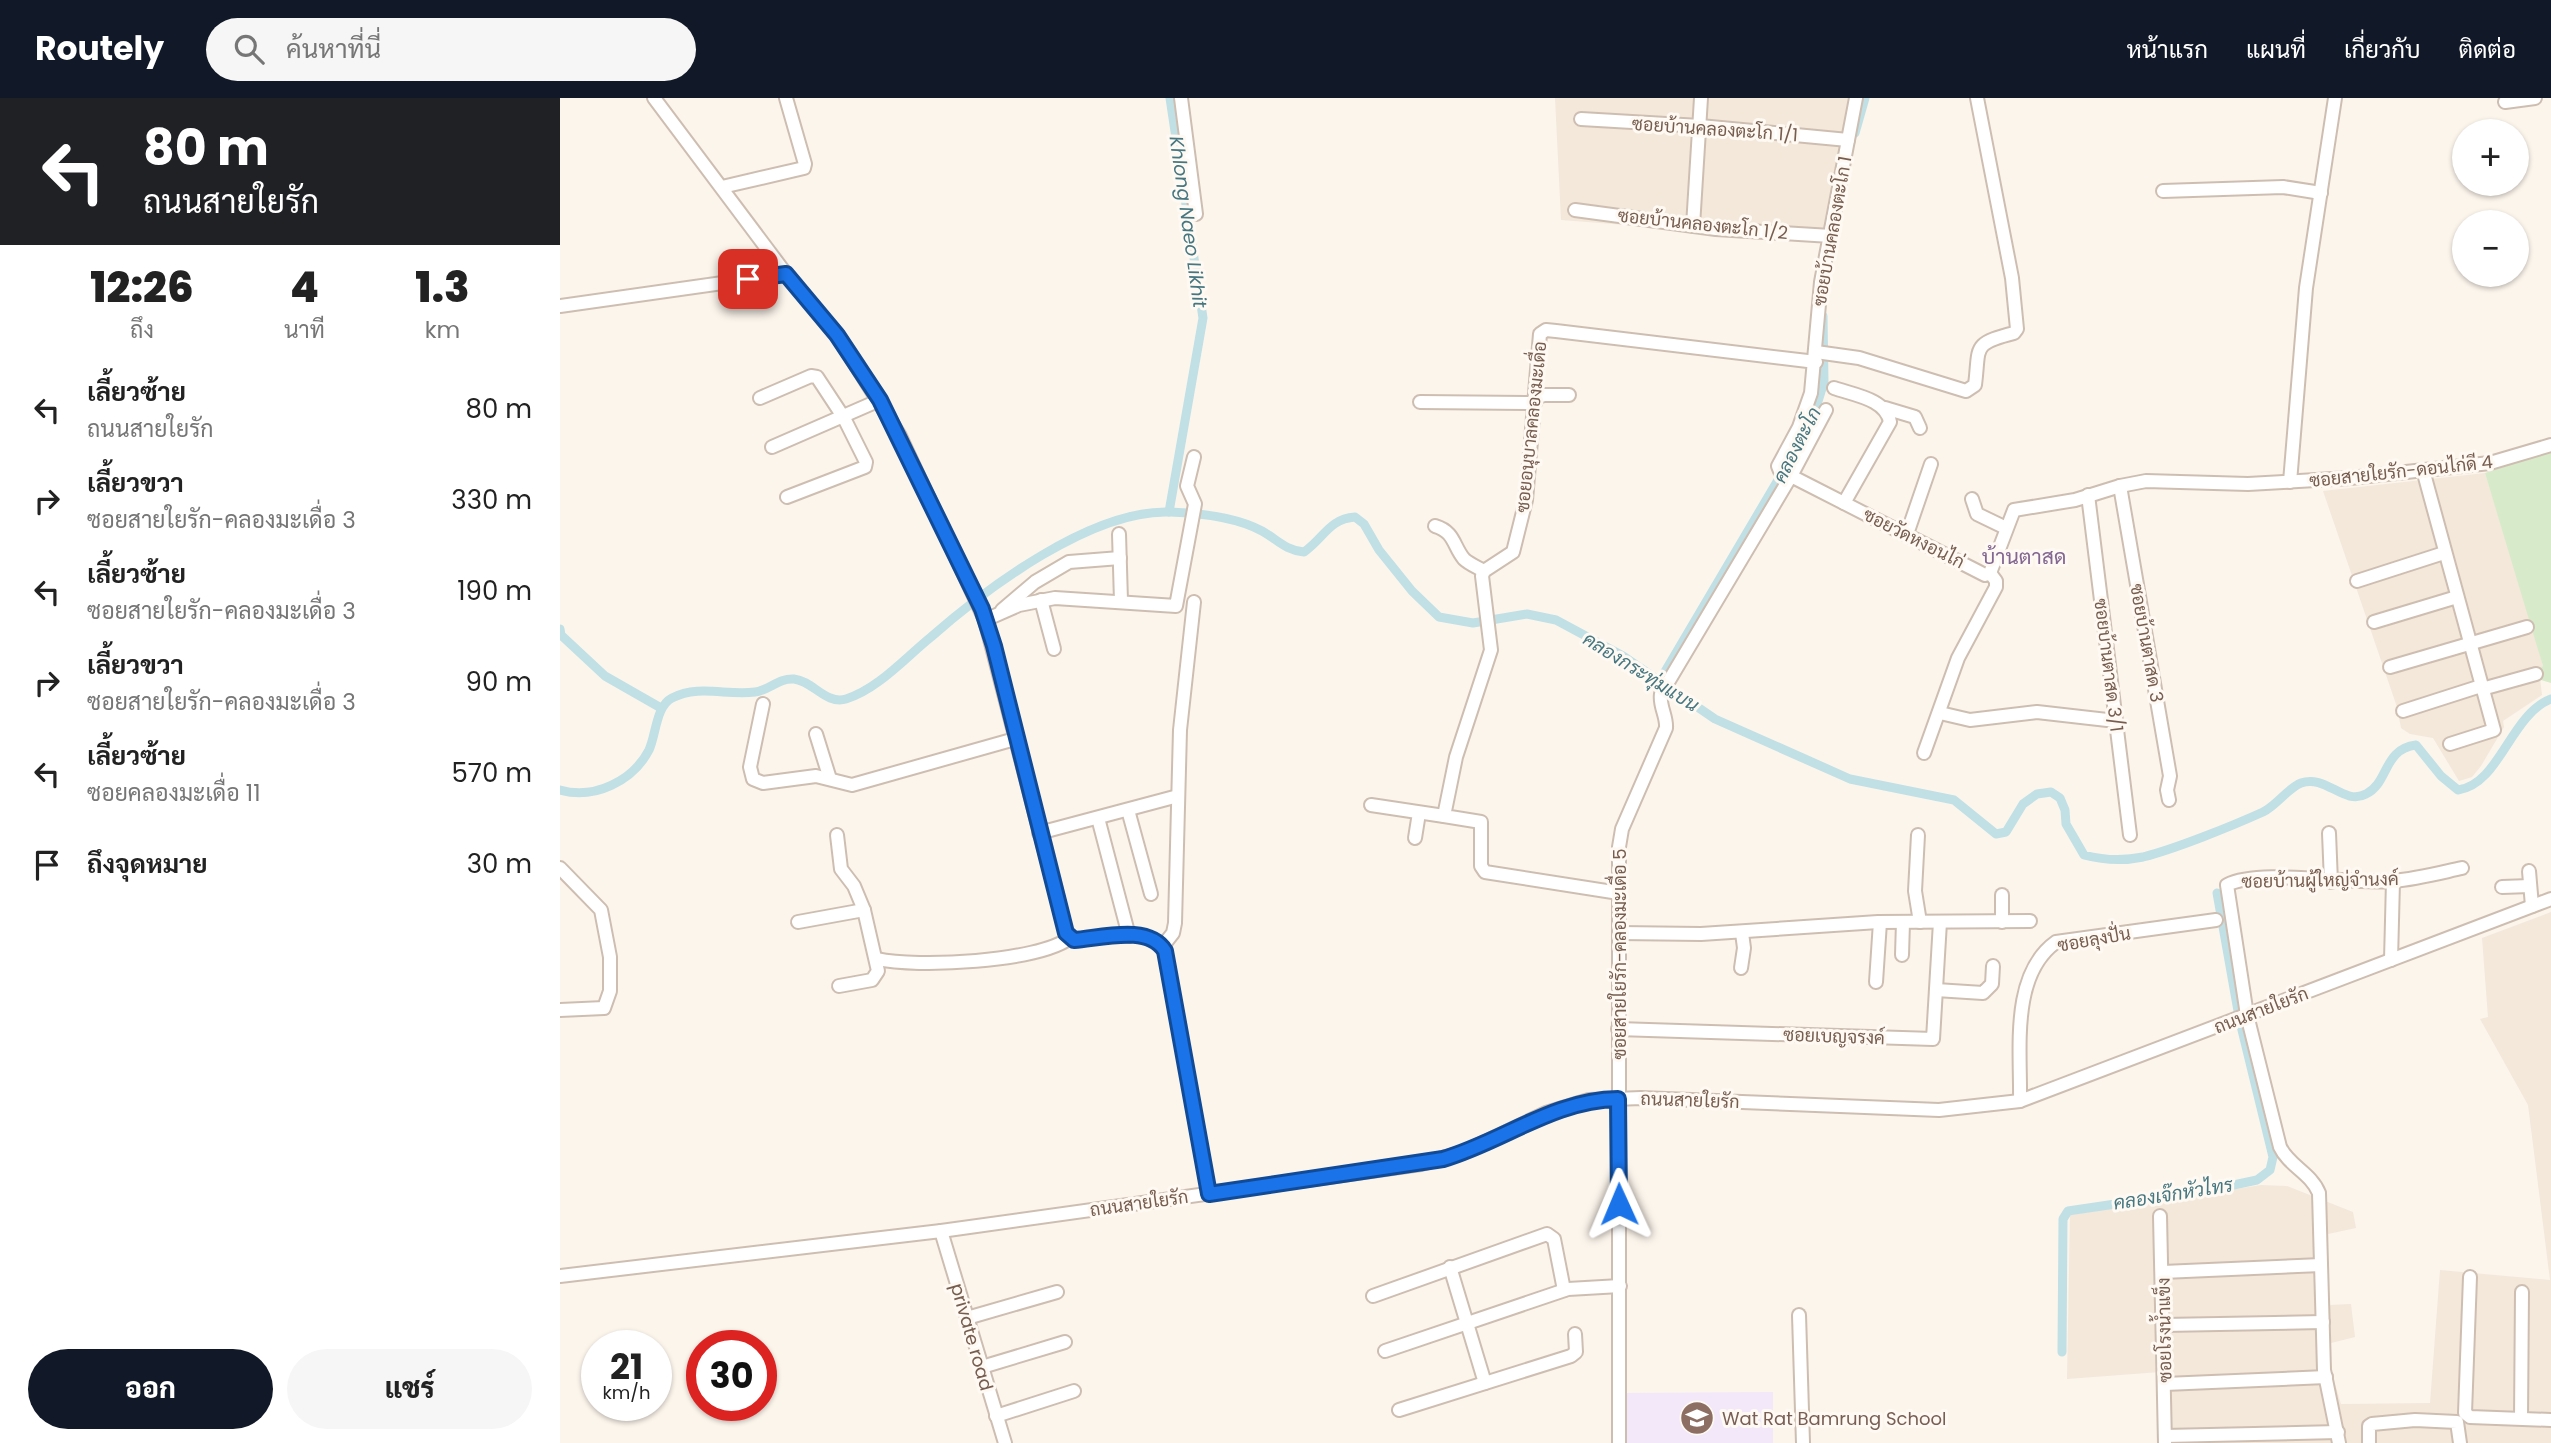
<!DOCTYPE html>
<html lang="th">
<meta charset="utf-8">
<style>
:root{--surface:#fff;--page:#f6f6f6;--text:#222;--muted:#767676;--accent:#111827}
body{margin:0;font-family:Poppins,Sarabun,sans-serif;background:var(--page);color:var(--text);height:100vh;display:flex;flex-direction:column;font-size:26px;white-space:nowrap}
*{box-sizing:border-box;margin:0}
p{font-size:23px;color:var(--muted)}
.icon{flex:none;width:38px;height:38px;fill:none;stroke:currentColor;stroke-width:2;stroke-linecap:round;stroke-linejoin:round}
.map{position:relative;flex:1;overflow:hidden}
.sheet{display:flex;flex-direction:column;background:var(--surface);width:560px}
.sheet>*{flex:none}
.top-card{background:#202124;color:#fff;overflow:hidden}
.fabs{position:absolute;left:1892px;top:21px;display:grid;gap:14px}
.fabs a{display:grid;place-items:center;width:77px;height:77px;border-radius:50%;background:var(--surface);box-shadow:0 2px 5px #0004;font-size:35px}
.speed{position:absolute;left:21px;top:1232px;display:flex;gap:14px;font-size:35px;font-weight:700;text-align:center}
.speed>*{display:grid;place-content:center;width:91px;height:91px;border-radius:50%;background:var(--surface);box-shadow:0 2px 5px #0004;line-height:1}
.speed small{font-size:18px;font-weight:400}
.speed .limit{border:10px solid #d22;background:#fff;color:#111}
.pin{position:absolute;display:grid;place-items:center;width:60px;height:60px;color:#fff;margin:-30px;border-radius:14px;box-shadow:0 4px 10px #0006}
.me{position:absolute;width:77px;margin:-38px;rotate:359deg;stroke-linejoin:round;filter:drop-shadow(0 0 5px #0008)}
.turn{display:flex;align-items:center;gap:24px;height:147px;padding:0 28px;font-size:32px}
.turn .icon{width:91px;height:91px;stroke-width:2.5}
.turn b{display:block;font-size:49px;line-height:60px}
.eta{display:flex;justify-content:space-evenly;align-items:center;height:119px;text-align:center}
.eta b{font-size:42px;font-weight:800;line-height:49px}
.cta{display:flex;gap:14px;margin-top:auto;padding:14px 28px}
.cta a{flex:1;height:80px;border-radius:42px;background:var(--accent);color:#fff;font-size:28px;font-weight:800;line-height:80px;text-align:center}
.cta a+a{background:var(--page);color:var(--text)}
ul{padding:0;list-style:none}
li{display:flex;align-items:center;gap:21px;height:91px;padding:0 28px}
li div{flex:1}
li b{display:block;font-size:26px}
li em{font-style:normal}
header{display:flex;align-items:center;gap:42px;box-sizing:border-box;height:98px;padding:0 35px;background:var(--accent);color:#fff}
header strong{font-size:33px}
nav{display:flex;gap:38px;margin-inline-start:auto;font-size:24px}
.search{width:490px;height:63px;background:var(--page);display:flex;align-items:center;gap:18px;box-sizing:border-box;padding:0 24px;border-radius:38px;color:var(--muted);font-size:26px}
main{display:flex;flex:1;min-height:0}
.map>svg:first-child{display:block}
</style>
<header>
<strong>Routely</strong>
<div class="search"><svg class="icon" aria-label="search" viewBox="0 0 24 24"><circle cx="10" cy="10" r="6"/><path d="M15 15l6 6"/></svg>ค้นหาที่นี่</div>
<nav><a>หน้าแรก</a><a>แผนที่</a><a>เกี่ยวกับ</a><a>ติดต่อ</a></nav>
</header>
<main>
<section class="sheet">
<div class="top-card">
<div class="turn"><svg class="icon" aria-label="left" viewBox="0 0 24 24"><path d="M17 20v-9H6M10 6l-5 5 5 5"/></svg><div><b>80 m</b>ถนนสายใยรัก</div></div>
</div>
<div class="eta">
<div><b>12:26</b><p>ถึง</p></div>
<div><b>4</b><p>นาที</p></div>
<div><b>1.3</b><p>km</p></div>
</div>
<ul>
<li><svg class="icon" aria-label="left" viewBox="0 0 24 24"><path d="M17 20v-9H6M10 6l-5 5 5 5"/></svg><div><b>เลี้ยวซ้าย</b><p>ถนนสายใยรัก</p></div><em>80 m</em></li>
<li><svg class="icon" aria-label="right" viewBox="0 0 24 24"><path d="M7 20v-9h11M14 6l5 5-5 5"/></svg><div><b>เลี้ยวขวา</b><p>ซอยสายใยรัก-คลองมะเดื่อ 3</p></div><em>330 m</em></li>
<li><svg class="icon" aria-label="left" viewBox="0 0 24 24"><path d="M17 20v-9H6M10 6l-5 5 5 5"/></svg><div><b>เลี้ยวซ้าย</b><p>ซอยสายใยรัก-คลองมะเดื่อ 3</p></div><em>190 m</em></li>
<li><svg class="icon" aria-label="right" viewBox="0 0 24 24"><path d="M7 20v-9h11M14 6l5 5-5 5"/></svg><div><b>เลี้ยวขวา</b><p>ซอยสายใยรัก-คลองมะเดื่อ 3</p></div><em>90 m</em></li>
<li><svg class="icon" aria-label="left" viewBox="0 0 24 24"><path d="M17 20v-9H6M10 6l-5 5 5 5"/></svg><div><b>เลี้ยวซ้าย</b><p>ซอยคลองมะเดื่อ 11</p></div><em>570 m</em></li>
<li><svg class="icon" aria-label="arrive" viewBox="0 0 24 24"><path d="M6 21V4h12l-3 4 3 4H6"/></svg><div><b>ถึงจุดหมาย</b></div><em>30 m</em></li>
</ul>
<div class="cta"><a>ออก</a><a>แชร์</a></div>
</section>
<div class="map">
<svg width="1991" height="1345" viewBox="0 0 1991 1345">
<rect width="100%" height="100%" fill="#fcf5ec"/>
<g fill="#f3e8da">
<path d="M995 0H1301L1272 143 1001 122Z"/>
<path d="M1925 375 1971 522 1983 568 1979 571 1982 597 1943 623 1944 629 1921 668 1912 679 1899 683 1873 640 1850 636 1841 630 1837 609 1763 393Z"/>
<path d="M1991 814V1345H1607L1600 1274 1507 1281 1510 1117 1701 1087 1727 1088 1793 1114 1796 1130 1768 1136V1207L1791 1206 1795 1239 1771 1245 1770 1269 1781 1306 1870 1305 1880 1172 1990 1182 1968 1007 1920 921 1928 919 1922 840Z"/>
</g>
<path fill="#f2e8f9" d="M1213 1294V1345H1061L1062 1295Z"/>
<path fill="#d7eaca" d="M1991 353V585L1981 582 1979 571 1983 568 1925 375Z"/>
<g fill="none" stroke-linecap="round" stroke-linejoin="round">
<g stroke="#c0e0e5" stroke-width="9">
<path d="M1295 35 1305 0"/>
<path d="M609 414 643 220 610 0"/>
<path d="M0 531 1 537 45 578 101 610"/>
<path d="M1100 582 1251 326 1264 284 1263 218"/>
<path d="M0 692C34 702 73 683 89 652 96 637 96 608 112 600 139 586 167 598 195 594 210 592 218 580 234 581 253 583 266 607 286 601 318 591 345 560 371 539 427 490 532 411 610 414 639 415 676 419 702 433 718 442 725 452 744 454 764 440 769 421 795 419L804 426 819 452 852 493 879 519 913 525 967 516 996 522 1063 558 1155 621 1290 681 1394 702 1436 736 1446 734 1463 706 1477 696 1491 694 1500 700 1505 712 1506 726 1524 757C1543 762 1564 763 1583 759 1615 751 1672 728 1703 714 1717 707 1728 690 1741 685 1766 676 1784 708 1806 696 1829 685 1823 651 1856 647L1881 678 1898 692C1940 686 1950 617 1991 601"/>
<path d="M1657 795 1678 913"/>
<path d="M1502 1254 1503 1121 1508 1113 1650 1092 1697 1082 1710 1072 1713 1059 1681 928"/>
</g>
<g stroke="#cebeb1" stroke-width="16">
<g id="minor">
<path d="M94 0 226 176 277 237 340 338 425 522 506 835 514 842C540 840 589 826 605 853L649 1096"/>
<path d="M621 0 636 116"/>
<path d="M1945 4 1975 0"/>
<path d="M1021 21 1140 28 1288 42"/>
<path d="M162 89 244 70 245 66 226 0"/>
<path d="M1603 93 1723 89 1761 95"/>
<path d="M1015 112 1156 131 1271 138"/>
<path d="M1133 128 1141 0"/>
<path d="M0 208 226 176"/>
<path d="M1256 254 1299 260 1406 293 1415 287C1420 249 1411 246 1454 235L1457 231 1452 180 1417 0"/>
<path d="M1274 290C1294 297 1326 301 1330 324L1284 405"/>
<path d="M200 300 251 278 257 279 284 320 306 364 305 369 227 399"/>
<path d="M975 300 984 297H1009"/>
<path d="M860 304 975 305"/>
<path d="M1325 310 1355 319 1360 330"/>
<path d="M1266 312 1231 378 1220 373 1218 368 1239 329 1251 295 1261 184 1296 0"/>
<path d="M212 349 320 302"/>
<path d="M1863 372 1934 632 1890 646"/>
<path d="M1730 384 1746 190 1775 0"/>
<path d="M1560 388 1610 678 1607 692 1609 702"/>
<path d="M1528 397 1570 737"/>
<path d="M1412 401 1417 416 1446 430"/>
<path d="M875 428C895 434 893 448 904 461 909 466 917 469 924 473"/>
<path d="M559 436 561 503"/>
<path d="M1347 436 1371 366"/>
<path d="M1797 483 1884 455"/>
<path d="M481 502 494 551"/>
<path d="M442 512 475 484 509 464 560 460"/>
<path d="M425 522 459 507 495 500 616 508 635 406 627 388 634 359"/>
<path d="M1814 524 1897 499"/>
<path d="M1830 569 1967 529"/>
<path d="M1922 591 1976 576"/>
<path d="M203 606 190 669 193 681 203 685 256 678 292 687 455 641"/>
<path d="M1843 613 1921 588"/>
<path d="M1380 615 1410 622 1477 614 1556 623"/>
<path d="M256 636 270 681"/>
<path d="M1364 655 1398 560 1436 489V483L1430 475"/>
<path d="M811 707 884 718"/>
<path d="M568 712 591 796"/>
<path d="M538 720 569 838"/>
<path d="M479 735 618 698"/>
<path d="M1769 735 1771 784"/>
<path d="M277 737 281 771 294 788 304 812 318 873 312 882 279 888"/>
<path d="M1358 737 1355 793 1360 824"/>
<path d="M855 740 859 715"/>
<path d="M0 770 41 812 50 859V893L44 910 0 912"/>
<path d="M1969 773 1972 808"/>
<path d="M1942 789 1970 788"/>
<path d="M1059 795 925 774 921 768V724L884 718 896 659 931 552 922 478 924 473 953 454 966 402 980 236 986 232 996 233 1256 264"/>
<path d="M238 824 304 812"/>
<path d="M1442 824V797"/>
<path d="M1059 835 1141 836 1318 824 1470 823"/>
<path d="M602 849 613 835 615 825 620 632 634 504"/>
<path d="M1342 857 1343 824"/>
<path d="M317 861C357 870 477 864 510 840"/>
<path d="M1831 862 1833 783"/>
<path d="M1181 870 1184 850 1182 835"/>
<path d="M1316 884 1320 824"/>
<path d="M1376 892 1423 895 1432 886 1433 868"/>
<path d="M1058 931 1373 941 1380 824"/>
<path d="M1460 1003C1461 952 1450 877 1496 844L1656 822"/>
<path d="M1600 1118 1605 1345"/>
<path d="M381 1133 445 1345"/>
<path d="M890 1169 925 1285"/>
<path d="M1603 1174 1761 1167"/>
<path d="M0 1178 381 1133 861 1066 904 1054 986 1015 1029 1002 1081 1000 1379 1012 1460 1003 1991 801"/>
<path d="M1910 1179 1905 1315 1910 1319 1991 1322"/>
<path d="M813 1198 987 1136 994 1141 1004 1192"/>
<path d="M1239 1217 1243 1345"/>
<path d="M407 1220 497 1194"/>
<path d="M1604 1227 1763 1224"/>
<path d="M825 1253 1008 1191 1060 1188"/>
<path d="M422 1269 505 1244"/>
<path d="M1605 1286 1766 1279"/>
<path d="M839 1312 1011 1258 1016 1254 1015 1236"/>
<path d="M436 1318 514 1293"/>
<path d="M1961 1320 1962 1194"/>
<path d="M1605 1338 1778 1334"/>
<path d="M1059 1345V749L1062 731 1106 630C1107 618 1099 608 1101 596L1231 378 1425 477 1430 475 1454 412 1515 402 1560 388 1586 383 1688 386 1790 380 1930 365 1991 347"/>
<path d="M1779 1345 1764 1272 1759 1095C1751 1075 1729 1068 1720 1049L1687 917 1667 787C1700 770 1791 787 1833 783 1856 781 1879 775 1902 770"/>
<path d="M1809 1345V1328L1812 1326 1855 1322 1897 1324 1900 1345"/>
</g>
</g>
<use href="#minor" stroke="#fff" stroke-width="12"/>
</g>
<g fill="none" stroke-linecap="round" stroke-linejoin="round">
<g stroke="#114b97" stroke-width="18">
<path id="route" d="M188 181 226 176 277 237 320 302 422 511 434 548 506 835 514 842C541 840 589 826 605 853L649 1096 883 1061C944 1043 993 1002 1058 1001L1059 1106"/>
</g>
<use href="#route" stroke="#1a73e8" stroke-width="12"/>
</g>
<defs>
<g id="school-disc" transform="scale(1.75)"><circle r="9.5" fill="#8d6e63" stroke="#fef9f2"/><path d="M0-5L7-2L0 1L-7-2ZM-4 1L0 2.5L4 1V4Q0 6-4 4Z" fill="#fff"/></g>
</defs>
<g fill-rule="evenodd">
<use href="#school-disc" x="1137" y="1320"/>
</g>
<g text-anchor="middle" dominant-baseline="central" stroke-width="6" stroke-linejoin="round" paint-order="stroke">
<g font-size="18" fill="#775d4f" stroke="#fef9f2">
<text transform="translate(1155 31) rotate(4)">ซอยบ้านคลองตะโก 1/1</text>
<text transform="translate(1143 126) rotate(6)">ซอยบ้านคลองตะโก 1/2</text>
<text transform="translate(1272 133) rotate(-80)">ซอยบ้านคลองตะโก 1</text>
<text transform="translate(971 329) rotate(-84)">ซอยอนุบาลคลองมะเดื่อ</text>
<text transform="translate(1841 373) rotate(-6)">ซอยสายใยรัก-ดอนไก่ดี 4</text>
<text transform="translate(1354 440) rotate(27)">ซอยวัดหงอนไก่</text>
<text transform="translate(1587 545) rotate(80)">ซอยบ้านตาสด 3</text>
<text transform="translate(1549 567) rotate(83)">ซอยบ้านตาสด 3/1</text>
<text transform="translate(1760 782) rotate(-1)">ซอยบ้านผู้ใหญ่จำนงค์</text>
<text transform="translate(1534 841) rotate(-10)">ซอยลุงปั่น</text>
<text transform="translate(1059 856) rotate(-90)">ซอยสายใยรัก-คลองมะเดื่อ 5</text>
<text transform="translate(1701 912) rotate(-21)">ถนนสายใยรัก</text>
<text transform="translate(1274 938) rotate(2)">ซอยเบญจรงค์</text>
<text transform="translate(1130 1002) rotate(2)">ถนนสายใยรัก</text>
<text transform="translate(579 1105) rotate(-8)">ถนนสายใยรัก</text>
<text transform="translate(1604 1232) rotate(-91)">ซอยโรงน้ำแข็ง</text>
<text transform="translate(412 1239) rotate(74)">private road</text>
</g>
<g font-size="18" fill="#785e54" stroke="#fef9f2" text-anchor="start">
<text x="1162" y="1320">Wat Rat Bamrung School</text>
</g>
<g font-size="19" font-style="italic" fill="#467781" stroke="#fef9f2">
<text transform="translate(628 124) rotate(82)">Khlong Naeo Likhit</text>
<text transform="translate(1237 347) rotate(-63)">คลองตะโก</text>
<text transform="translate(1081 574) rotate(32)">คลองกระทุ่มแบน</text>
<text transform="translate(1613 1096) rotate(-9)">คลองเจ๊กหัวไทร</text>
</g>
<g font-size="21" fill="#836792" stroke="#fef9f2">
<text x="1464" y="458">บ้านตาสด</text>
</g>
</g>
</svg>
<div class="fabs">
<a>+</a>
<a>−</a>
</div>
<div class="speed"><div>21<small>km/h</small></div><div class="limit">30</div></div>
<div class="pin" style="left:188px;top:181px;background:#d93025"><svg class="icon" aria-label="arrive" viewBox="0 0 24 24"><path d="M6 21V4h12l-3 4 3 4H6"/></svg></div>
<svg class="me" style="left:1059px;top:1106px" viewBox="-20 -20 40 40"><path d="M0-17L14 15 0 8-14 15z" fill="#1a73e8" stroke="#fff" stroke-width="4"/></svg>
</div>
</main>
